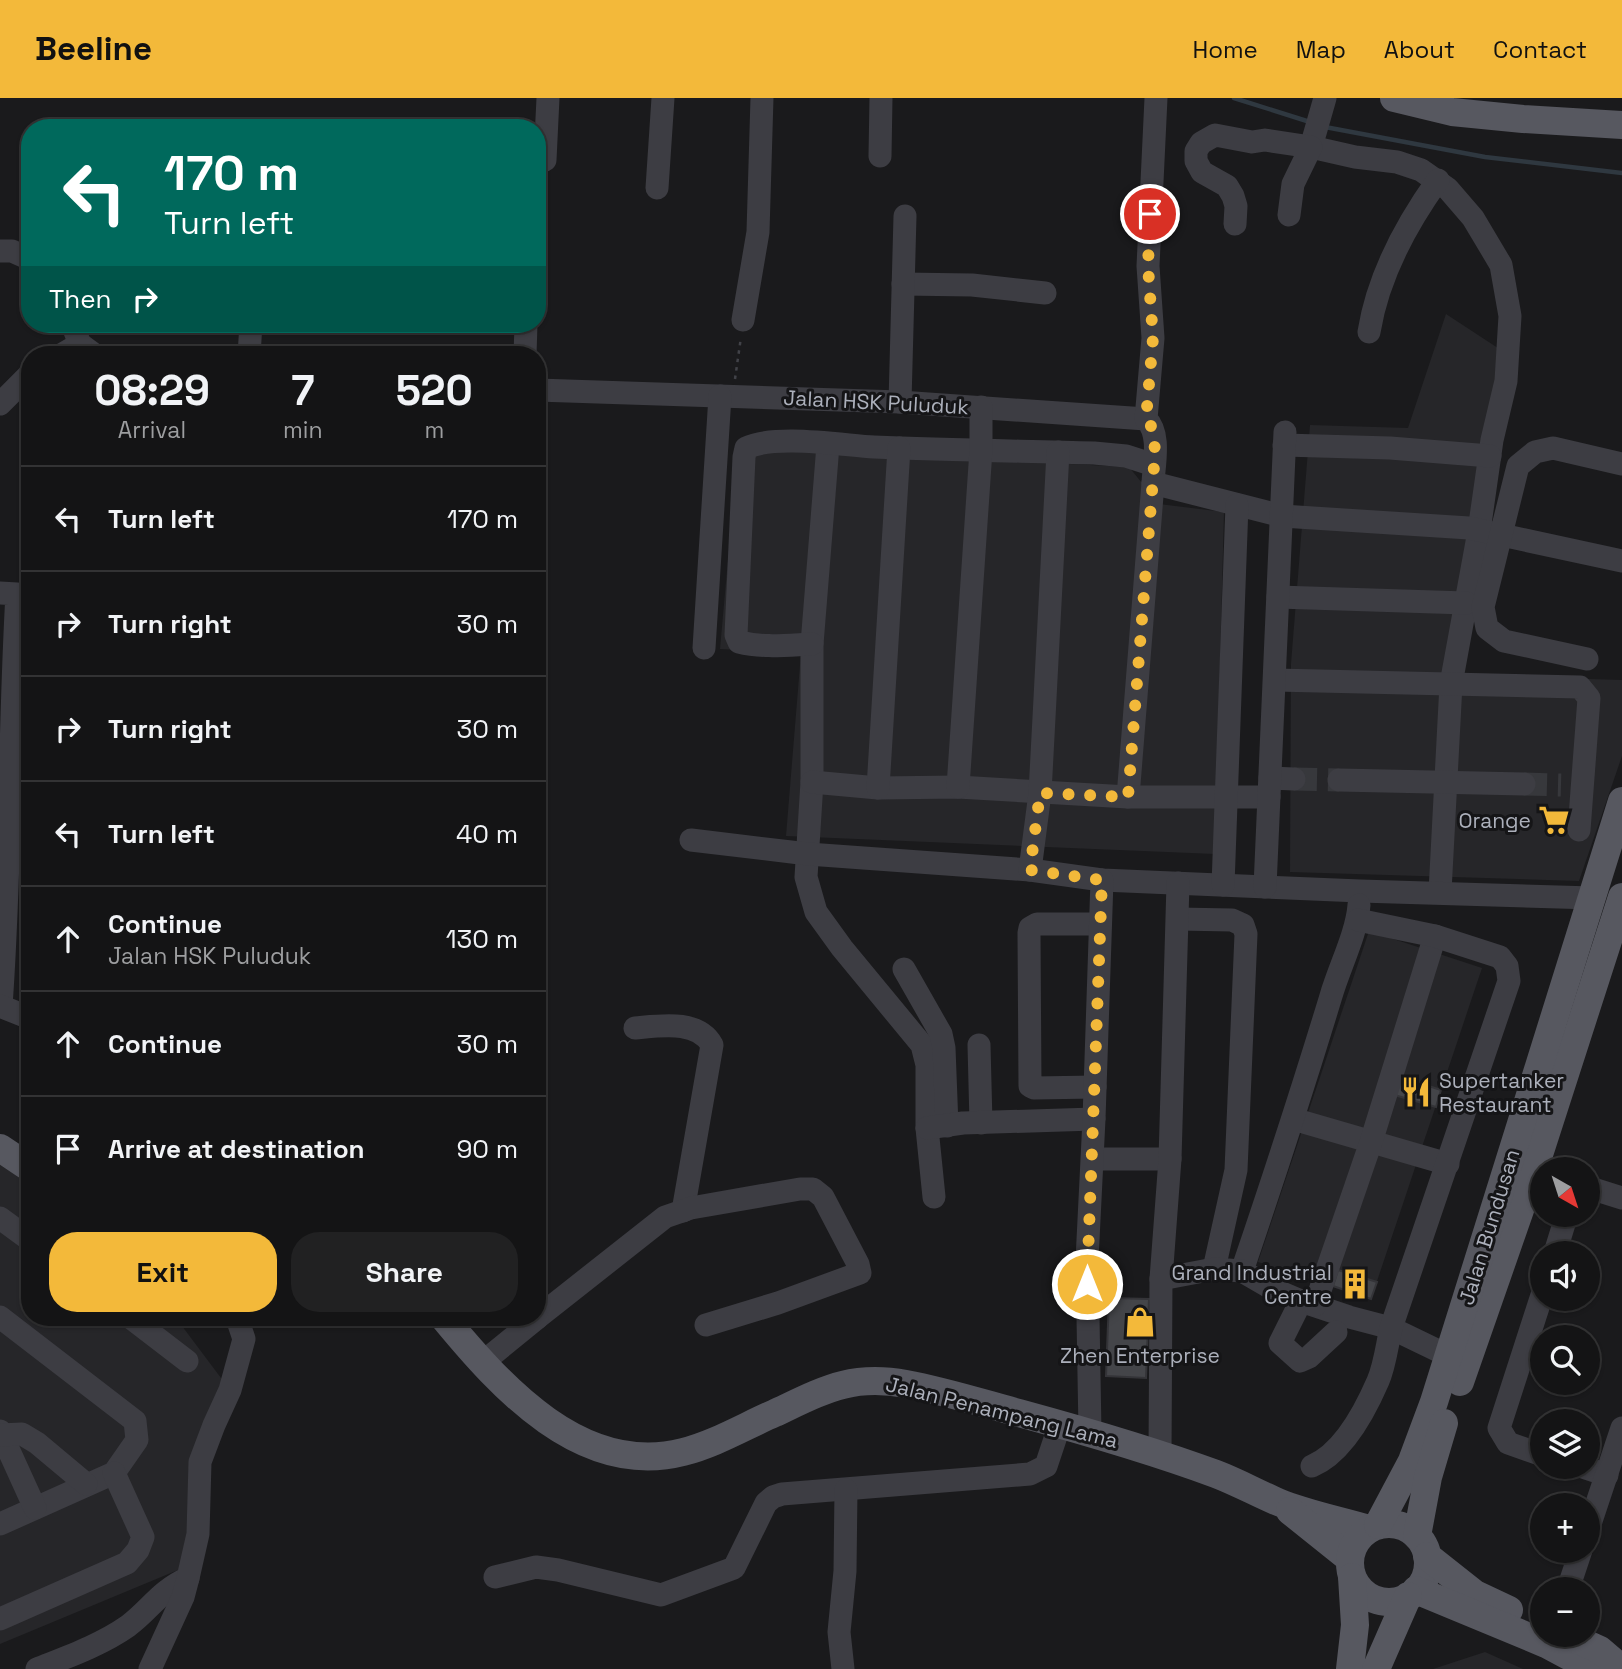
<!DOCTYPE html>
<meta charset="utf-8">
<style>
:root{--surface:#141415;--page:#212122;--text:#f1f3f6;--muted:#9d9ea0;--line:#333334;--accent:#f3b93a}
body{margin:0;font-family:"Space Grotesk",sans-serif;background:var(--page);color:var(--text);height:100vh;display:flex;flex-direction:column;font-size:26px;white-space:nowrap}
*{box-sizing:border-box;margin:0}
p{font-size:23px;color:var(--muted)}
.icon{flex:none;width:38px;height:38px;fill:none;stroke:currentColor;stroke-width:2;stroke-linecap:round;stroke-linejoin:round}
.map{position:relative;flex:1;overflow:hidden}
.drawer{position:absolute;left:21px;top:248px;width:525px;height:980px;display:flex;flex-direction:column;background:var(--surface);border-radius:28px;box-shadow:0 2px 5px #0004,0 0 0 2px var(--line)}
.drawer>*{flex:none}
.top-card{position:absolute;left:21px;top:21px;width:525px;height:214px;border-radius:28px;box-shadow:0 2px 5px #0004,0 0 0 2px var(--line);background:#00695c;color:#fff;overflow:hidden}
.needle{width:46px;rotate:141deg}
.controls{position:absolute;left:1530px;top:1059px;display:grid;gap:14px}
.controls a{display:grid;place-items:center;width:70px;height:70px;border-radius:50%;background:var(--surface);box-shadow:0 2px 5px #0004,0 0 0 2px var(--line);font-size:35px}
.pin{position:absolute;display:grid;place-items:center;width:60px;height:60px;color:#fff;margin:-30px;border:4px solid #fff;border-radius:50%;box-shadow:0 2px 7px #0007}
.me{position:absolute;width:77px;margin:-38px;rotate:0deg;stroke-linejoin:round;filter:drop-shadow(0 0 5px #0008)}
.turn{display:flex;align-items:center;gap:24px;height:147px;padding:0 28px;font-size:32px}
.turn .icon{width:91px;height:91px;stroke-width:2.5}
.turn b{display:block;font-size:49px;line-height:60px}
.then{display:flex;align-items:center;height:66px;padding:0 28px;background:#0003;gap:14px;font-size:26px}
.eta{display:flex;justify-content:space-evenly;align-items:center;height:119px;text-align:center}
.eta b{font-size:42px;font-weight:600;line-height:49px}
.primary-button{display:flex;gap:14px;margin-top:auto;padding:14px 28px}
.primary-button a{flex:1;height:80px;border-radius:28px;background:var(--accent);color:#111;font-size:28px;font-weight:600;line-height:80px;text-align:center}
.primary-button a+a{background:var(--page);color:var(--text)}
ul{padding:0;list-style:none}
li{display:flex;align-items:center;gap:21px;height:105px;padding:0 28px;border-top:2px solid var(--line)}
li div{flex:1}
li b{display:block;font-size:26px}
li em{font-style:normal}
header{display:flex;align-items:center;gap:42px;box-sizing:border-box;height:98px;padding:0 35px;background:var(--accent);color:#111}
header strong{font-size:33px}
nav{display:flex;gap:38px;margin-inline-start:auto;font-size:24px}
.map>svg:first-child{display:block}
</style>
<header>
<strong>Beeline</strong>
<nav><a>Home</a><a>Map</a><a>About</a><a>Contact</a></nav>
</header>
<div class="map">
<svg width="1622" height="1571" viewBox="0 0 1622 1571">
<rect width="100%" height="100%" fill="#1a1a1c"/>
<g fill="#262629">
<path d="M1446 216 1504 254 1455 577 1622 582V658L1579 783 1290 774 1291 566 1310 327 1408 330Z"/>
<path d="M738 349 1129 369 1159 406 1224 414 1215 756 786 738 801 555 720 551Z"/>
<path d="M1369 833 1482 870 1371 1201 1258 1164Z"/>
<path d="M0 1064 30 1089V1220H176L230 1292 200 1364 190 1467 0 1546Z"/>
<path d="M1485 1554 1523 1571H1433Z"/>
</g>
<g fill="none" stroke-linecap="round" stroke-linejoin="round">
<g stroke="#2f3840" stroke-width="4.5">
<path d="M1234 0 1310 24"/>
<path d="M1325 29 1485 59 1622 75"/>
</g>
</g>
<g fill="#444549" stroke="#343438" stroke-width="2">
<path d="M1549 715 1561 716 1559 728 1548 727Z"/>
<path d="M1397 978 1441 992 1436 1009 1391 996Z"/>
<path d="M1338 1172 1377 1184 1371 1201 1333 1188Z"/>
<path d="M1109 1200 1149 1201 1146 1280 1106 1278Z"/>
</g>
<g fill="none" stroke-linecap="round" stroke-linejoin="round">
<g stroke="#37383c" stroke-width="23" stroke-dasharray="23 11" stroke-linecap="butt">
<path d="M1294 681 1339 682"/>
<path d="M1524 686 1561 687"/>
</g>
<path stroke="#414248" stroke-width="2.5" stroke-dasharray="3.5 5" stroke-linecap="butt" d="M735 281 741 239"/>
<g stroke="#3d3d43" stroke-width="23">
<path d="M1325 0 1311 49 1355 59 1397 64 1421 72 1448 91 1473 120 1501 167 1510 218 1506 283 1492 342 1479 433 1451 586 1440 794"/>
<path d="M880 58 881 0"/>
<path d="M545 62 548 0"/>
<path d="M657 90 663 0"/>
<path d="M1235 126 1236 108 1233 98 1227 88 1202 74 1196 63V53L1201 45 1215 37 1252 44 1265 42 1311 49 1293 86 1289 117"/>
<path d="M0 153H12L30 161"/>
<path d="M903 186 972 187 1045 195"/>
<path d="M743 222 758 134 762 0"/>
<path d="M72 226 80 246 95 257"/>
<path d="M1369 234C1378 178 1405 128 1438 82"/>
<path d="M61 257 80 246"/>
<path d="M249 257 251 226"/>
<path d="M525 257 526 226"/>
<path d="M537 292 900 304 1146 321C1161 336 1154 365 1153 385L1128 699"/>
<path d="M900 304 905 118"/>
<path d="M0 306 30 276"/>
<path d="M1146 321 1153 240 1148 168 1156 0"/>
<path d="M828 347 812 546V684L806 779 816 814 842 850 922 947 927 967V1030L934 1099"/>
<path d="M1284 347 1390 350 1490 358"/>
<path d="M1153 385 1282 418 1469 430 1622 463"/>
<path d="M0 495 17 496C9 633 11 771 1 908"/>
<path d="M1278 499 1466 505"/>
<path d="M812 546C788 547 763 550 739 544L736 537 744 359 746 350C774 336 841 347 874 349 947 352 1021 353 1094 355L1126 358 1154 367"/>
<path d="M704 550 720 298"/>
<path d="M1587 561 1504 543 1487 530 1483 509 1518 368 1535 354 1553 350 1622 366"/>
<path d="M1275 582 1580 589 1589 600 1579 732"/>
<path d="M1270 680 1294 681"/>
<path d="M1339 682 1524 686"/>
<path d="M812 684 878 690 958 689 1128 699H1269"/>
<path d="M958 689 981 352V309"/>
<path d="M878 690 899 350"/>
<path d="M691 742 808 756 1030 772 1102 782 1360 793 1593 800"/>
<path d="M1030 772 1040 695 1058 354"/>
<path d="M1223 787 1237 407"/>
<path d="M1265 789 1285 334"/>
<path d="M1178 821 1232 822 1243 827 1246 836 1236 1072 1214 1171"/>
<path d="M904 871 941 936 944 950 947 1028"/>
<path d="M0 908 30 920"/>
<path d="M635 930C659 928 698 921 712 947L683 1113"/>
<path d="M979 947 981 1025"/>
<path d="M1095 989 1034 990 1030 988 1029 835 1030 830 1037 826H1100"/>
<path d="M1293 1021 1448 1066"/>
<path d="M927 1030 963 1025 1094 1021"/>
<path d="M1093 1061H1170"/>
<path d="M1587 1089 1622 1100"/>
<path d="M0 1120 30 1142"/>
<path d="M1555 1155 1567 1116"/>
<path d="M1242 1173C1273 1082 1303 990 1331 898 1339 870 1357 835 1359 807"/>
<path d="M1161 1181 1214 1171 1242 1173 1273 1191 1301 1203 1349 1219 1391 1230 1449 1258"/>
<path d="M1542 1197 1499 1330 1508 1345 1542 1357"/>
<path d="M1301 1203 1280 1245 1300 1263 1309 1259 1336 1234"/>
<path d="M1315 1207 1371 1044 1435 838"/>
<path d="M0 1219 135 1323 137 1342 114 1375 0 1426"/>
<path d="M131 1220 187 1263"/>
<path d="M537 1220 665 1119 691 1110 800 1091H813L823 1099 858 1166 860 1175 778 1205 706 1227"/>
<path d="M482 1265 537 1220"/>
<path d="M0 1333 35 1410"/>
<path d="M1090 1334 1087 1162 1094 1021 1102 782"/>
<path d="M0 1337 22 1336 37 1345 86 1386"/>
<path d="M1160 1356 1161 1181 1170 1061 1178 785"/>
<path d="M1312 1368C1343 1355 1365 1313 1378 1283 1385 1267 1387 1247 1391 1230L1509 883 1507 868 1500 859 1435 838 1358 822"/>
<path d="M1580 1368 1607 1377"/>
<path d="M1587 1435 1622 1330"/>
<path d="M495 1479 536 1469 558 1472 661 1497 734 1470 766 1405 773 1399 782 1396 1030 1376 1046 1368 1060 1326"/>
<path d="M1568 1491 1581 1452"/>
<path d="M0 1521 127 1465 138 1452 143 1439 114 1375"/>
<path d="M37 1571C67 1559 101 1547 128 1528 151 1511 158 1494 188 1480"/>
<path d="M150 1571 183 1499 188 1480 198 1436 200 1364 214 1327 230 1292 244 1241 237 1220"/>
<path d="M843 1571 839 1534 845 1473 846 1392"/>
</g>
<g stroke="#575860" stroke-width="28">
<path d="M1394 0 1452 14 1523 21 1622 27"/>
<path d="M0 1050 30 1070"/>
<path d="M444 1220C501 1289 582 1380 683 1354 715 1346 745 1328 775 1315 824 1292 851 1276 906 1286 944 1293 982 1305 1019 1315 1085 1333 1151 1352 1216 1376 1237 1384 1257 1395 1278 1404 1307 1416 1339 1422 1369 1431"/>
<path d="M1460 1284 1535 1069 1622 799"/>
<path d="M1290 1413 1350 1461"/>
<circle cx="1389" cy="1465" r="39"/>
<path d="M1378 1427 1412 1363 1434 1304 1622 703"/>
<path d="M1417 1438 1428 1379 1444 1325"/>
<path d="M1427 1458 1475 1496 1509 1512"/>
<path d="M1416 1492 1546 1546 1593 1571"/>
<path d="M1578 1542 1600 1552 1622 1571"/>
<path d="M1350 1571 1355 1527 1352 1479"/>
<path d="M1376 1571 1408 1498"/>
</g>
</g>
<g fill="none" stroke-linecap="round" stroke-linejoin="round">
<path stroke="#f3b93a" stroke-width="12" stroke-dasharray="0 21.6" d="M1087 1186 1102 782 1030 772 1040 695 1128 699 1154 368C1154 351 1158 334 1146 321L1153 240 1148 168 1150 116"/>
</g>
<defs>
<g id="supermarket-bare" transform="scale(2.415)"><path d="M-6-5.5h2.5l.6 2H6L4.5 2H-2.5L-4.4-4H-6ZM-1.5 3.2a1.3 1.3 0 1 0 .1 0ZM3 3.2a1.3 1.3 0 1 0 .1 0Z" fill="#f3b93a" stroke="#151517" stroke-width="2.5" paint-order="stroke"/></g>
<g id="restaurant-bare" transform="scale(2.415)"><path d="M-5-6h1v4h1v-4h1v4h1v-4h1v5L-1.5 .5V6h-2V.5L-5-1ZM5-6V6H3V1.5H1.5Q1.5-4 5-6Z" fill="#f3b93a" stroke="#151517" stroke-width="2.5" paint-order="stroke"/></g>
<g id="building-bare" transform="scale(2.415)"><path d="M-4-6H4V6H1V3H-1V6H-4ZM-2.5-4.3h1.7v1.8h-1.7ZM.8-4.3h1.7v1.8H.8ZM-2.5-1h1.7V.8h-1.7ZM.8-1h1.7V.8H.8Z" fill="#f3b93a" stroke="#151517" stroke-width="2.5" paint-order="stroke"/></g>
<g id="shop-bare" transform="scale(2.415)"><path d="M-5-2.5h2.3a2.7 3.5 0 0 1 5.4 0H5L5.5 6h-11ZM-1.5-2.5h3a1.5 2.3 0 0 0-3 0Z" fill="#f3b93a" stroke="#151517" stroke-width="2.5" paint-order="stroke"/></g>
</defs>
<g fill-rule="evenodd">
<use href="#supermarket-bare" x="1554" y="722"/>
<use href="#restaurant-bare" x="1416" y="994"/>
<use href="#building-bare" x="1355" y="1186"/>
<use href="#shop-bare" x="1140" y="1224"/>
</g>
<g text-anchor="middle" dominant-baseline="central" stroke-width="6" stroke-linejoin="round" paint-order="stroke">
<g font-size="21" fill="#acb0bb" stroke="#151517">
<text transform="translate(876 304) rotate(3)">Jalan HSK Puluduk</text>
<text transform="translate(1489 1129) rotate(-73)">Jalan Bundusan</text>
<text transform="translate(1002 1314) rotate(14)">Jalan Penampang Lama</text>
</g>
<g font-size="21" fill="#acb0bb" stroke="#151517" text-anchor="end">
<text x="1531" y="722">Orange</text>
<text x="1439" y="982" text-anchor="start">Supertanker<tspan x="1439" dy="24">Restaurant</tspan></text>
<text x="1332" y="1174">Grand Industrial<tspan x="1332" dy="24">Centre</tspan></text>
<text x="1140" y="1257" text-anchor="middle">Zhen Enterprise</text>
</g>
</g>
</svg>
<div class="controls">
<a><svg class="needle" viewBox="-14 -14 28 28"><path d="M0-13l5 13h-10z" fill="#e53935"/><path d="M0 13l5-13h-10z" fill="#9d9ea0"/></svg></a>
<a><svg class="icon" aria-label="sound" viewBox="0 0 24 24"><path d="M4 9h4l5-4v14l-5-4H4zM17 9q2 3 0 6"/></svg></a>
<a><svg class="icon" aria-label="search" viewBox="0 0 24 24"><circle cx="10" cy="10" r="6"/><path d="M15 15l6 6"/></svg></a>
<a><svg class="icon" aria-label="layers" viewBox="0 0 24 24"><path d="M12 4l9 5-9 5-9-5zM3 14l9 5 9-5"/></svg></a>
<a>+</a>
<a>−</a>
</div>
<div class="pin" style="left:1150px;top:116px;background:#d93025"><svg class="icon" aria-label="arrive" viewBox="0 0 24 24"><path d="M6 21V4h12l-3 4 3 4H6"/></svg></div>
<svg class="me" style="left:1087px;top:1186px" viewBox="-20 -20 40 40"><circle r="17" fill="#f3b93a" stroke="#fff" stroke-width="3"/><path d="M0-11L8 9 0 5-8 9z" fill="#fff"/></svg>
<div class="top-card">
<div class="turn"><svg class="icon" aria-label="left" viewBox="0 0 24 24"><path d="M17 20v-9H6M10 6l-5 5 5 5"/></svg><div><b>170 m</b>Turn left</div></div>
<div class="then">Then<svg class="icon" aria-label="right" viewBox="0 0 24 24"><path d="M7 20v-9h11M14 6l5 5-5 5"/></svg></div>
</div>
<section class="drawer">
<div class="eta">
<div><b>08:29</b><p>Arrival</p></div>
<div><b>7</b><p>min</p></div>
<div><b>520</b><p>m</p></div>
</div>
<ul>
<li><svg class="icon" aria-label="left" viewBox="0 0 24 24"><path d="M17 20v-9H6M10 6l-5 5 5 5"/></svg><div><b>Turn left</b></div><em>170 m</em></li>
<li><svg class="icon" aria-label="right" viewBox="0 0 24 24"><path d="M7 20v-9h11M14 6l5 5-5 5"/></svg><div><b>Turn right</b></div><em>30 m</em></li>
<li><svg class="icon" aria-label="right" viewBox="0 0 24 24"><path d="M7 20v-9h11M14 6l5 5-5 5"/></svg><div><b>Turn right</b></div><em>30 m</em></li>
<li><svg class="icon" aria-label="left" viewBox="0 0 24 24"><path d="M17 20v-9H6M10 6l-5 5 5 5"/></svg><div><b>Turn left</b></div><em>40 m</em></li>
<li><svg class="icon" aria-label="ahead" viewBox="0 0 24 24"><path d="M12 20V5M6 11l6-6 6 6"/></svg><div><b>Continue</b><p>Jalan HSK Puluduk</p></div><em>130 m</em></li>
<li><svg class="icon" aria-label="ahead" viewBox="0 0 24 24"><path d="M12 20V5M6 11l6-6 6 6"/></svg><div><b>Continue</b></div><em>30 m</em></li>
<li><svg class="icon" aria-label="arrive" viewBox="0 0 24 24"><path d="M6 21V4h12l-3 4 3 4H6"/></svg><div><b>Arrive at destination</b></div><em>90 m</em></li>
</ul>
<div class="primary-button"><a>Exit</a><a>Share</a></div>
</section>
</div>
